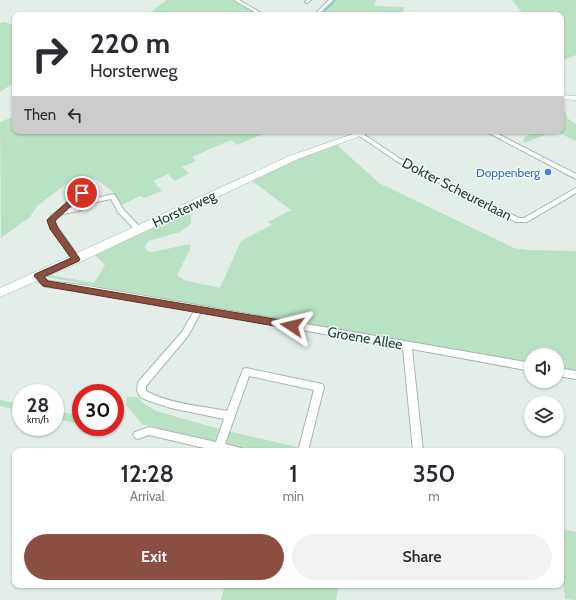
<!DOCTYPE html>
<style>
:root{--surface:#fff;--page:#f2f2f3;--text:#2b2b33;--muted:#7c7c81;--accent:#8a4f40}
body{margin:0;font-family:Cabin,sans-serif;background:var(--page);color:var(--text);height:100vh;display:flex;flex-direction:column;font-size:15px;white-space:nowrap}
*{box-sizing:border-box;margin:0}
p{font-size:13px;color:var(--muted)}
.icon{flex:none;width:22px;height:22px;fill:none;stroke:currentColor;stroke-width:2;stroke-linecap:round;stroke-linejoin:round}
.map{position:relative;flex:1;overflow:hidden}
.side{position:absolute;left:12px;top:448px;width:552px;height:140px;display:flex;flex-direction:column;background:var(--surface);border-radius:8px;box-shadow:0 1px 3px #0004}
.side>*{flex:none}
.guide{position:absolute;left:12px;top:12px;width:552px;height:122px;border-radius:8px;box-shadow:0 1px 3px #0004;background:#fff;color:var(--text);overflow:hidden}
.controls{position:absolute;left:524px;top:348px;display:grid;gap:8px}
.controls a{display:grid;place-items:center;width:40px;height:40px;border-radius:50%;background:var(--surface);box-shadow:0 1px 3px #0004;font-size:20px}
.speed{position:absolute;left:12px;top:384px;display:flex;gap:8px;font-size:20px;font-weight:700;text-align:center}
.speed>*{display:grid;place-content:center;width:52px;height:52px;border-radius:50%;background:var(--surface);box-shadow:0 1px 3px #0004;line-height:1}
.speed small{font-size:10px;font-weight:400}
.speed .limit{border:6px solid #d22;background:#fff;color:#111}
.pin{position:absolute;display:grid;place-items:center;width:34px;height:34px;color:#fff;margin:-17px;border:2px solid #fff;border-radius:50%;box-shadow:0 1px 4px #0007}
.me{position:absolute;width:44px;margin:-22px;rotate:280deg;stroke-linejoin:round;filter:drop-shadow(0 0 3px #0008)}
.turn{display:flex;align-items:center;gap:14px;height:84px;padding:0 12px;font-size:18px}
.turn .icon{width:52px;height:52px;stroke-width:2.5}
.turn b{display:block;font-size:28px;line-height:34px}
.then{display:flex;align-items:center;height:38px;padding:0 12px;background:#0003;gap:8px;font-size:15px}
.eta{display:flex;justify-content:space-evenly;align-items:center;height:68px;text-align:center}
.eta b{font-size:24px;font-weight:600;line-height:28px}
.cta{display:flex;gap:8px;margin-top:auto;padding:8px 12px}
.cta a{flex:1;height:46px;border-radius:24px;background:var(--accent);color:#fff;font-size:16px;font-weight:600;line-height:46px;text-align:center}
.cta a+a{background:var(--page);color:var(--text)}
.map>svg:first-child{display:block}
</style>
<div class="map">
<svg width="576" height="600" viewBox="0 0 576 600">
<rect width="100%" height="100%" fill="#e3eee9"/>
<g fill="#b9e2c4">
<path d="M167 0H233L261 15H146Z"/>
<path d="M333 0H376L374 6 404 7 402 15H318Z"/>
<path d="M512 0H576V55L561 61V15H524Z"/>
<path d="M3 22 15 25V82L0 92V23Z"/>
<path d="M561 112H566L567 118 576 124V141L555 131H561Z"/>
<path d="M15 116V131H270L237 145 231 140 192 157 196 161 182 167 189 173 175 181 168 174 153 181 162 191 144 198 140 196 122 205 112 191 95 179 91 178 69 182 37 206 30 217 1 238 0 122Z"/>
<path d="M536 131H554L525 143 523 141 525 137Z"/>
<path d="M337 145 379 183 514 248 527 250 576 251V371L557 368V355H531V364L46 277 50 275 94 283 105 265 95 255 188 212 191 216V224L180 232 148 241 145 247 147 251 153 252 190 244V249L177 275 184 280 220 288 241 241 272 225 268 222 291 210 252 181 297 159Z"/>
<path d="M127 397H137L143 403 156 411 216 428 297 447 296 451H247L142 424 126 405Z"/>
<path d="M0 400 21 404V411L0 406Z"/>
<path d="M55 411 81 416V424L55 419Z"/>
<path d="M561 529 576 532V600L565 599 561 562Z"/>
<path d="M225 585H339L336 600H221Z"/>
</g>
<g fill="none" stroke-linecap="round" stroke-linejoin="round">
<path stroke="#84cdd9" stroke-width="1.5" d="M320 15 336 0"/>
<g stroke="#a5b7b1" stroke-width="2">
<g id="minor">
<path d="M234 0H239L265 15H260Z"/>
<path d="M307 0H311L307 3 305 2Z"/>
<path d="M329 0H333L318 15H314Z"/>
<path d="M485 131H492L576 174V179Z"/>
<path d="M360 132 402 160 519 218H524L576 188V193L527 222H516L398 162 358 135V133Z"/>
<path d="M81 191 97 198 113 194 115 195 123 209 141 228 143 230 141 232H137L118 212 111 199 96 202 78 211 63 214 56 218 55 223 80 259 76 262 73 261 48 223 51 215 58 211 79 192ZM82 196 90 200 74 207 68 208Z"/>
<path d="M38 273 41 274 48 281 82 285 531 363V371L412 349 423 451H413L403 348 201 312 188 336 146 386V391C170 404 201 406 227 411L242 372 243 369 246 368 322 384 324 387 308 451H298L314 390 249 376 225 444 241 448 242 451H217L149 435 138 439 135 438 133 435 135 432 149 427 216 442 224 419 171 408 149 401 140 397 137 390 138 382 182 332 194 311 82 291 46 287C41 285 37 280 34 276Z"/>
<path d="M557 368 576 371V379L557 376Z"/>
</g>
</g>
<g stroke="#9fbbb1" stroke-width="1">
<g id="secondary">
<path d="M561 95 576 96V100L561 99Z"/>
<path d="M362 131H374L298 159 80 262 0 297V288L292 155Z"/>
</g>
</g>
<use href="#minor" fill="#fff" fill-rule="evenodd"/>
<use href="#secondary" fill="#fff" fill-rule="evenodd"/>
</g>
<path fill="#8a4f40" stroke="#5a332a" d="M79 191H82L85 193 55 221 58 228 80 259 79 261 44 277 48 281 292 322 296 323 297 326 296 328 292 329 43 286 34 276 35 274 71 258 50 229 47 220Z"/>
<circle fill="#3f7fe0" stroke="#f4faf7" stroke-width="1.5" cx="548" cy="172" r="4"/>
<g text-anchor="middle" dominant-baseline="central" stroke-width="3" stroke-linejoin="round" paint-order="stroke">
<g font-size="12" fill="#366cbe" stroke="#f4faf7" text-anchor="end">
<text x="540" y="172">Doppenberg</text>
</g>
<g font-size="14" fill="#204239" stroke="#f4faf7">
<text transform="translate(457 189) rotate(27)">Dokter Scheurerlaan</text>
<text transform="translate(184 209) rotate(-25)">Horsterweg</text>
<text transform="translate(365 338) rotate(10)">Groene Allee</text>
</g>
</g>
</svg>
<div class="controls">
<a><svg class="icon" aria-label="sound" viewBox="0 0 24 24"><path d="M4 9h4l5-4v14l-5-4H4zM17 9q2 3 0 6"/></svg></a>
<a><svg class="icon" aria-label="layers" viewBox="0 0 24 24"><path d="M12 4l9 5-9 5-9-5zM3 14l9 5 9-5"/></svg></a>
</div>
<div class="speed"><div>28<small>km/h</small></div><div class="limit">30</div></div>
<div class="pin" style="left:82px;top:193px;background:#d93025"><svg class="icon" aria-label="arrive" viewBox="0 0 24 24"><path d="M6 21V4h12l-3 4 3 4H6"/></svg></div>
<svg class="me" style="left:292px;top:326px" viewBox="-20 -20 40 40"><path d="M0-17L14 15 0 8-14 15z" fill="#8a4f40" stroke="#fff" stroke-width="4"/></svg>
<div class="guide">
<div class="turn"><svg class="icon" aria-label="right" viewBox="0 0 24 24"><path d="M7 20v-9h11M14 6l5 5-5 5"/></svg><div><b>220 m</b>Horsterweg</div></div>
<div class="then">Then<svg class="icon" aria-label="left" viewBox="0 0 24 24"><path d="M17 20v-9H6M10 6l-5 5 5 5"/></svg></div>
</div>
<section class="side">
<div class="eta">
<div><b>12:28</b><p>Arrival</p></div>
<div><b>1</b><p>min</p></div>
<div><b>350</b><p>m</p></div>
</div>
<div class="cta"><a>Exit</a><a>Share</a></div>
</section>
</div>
